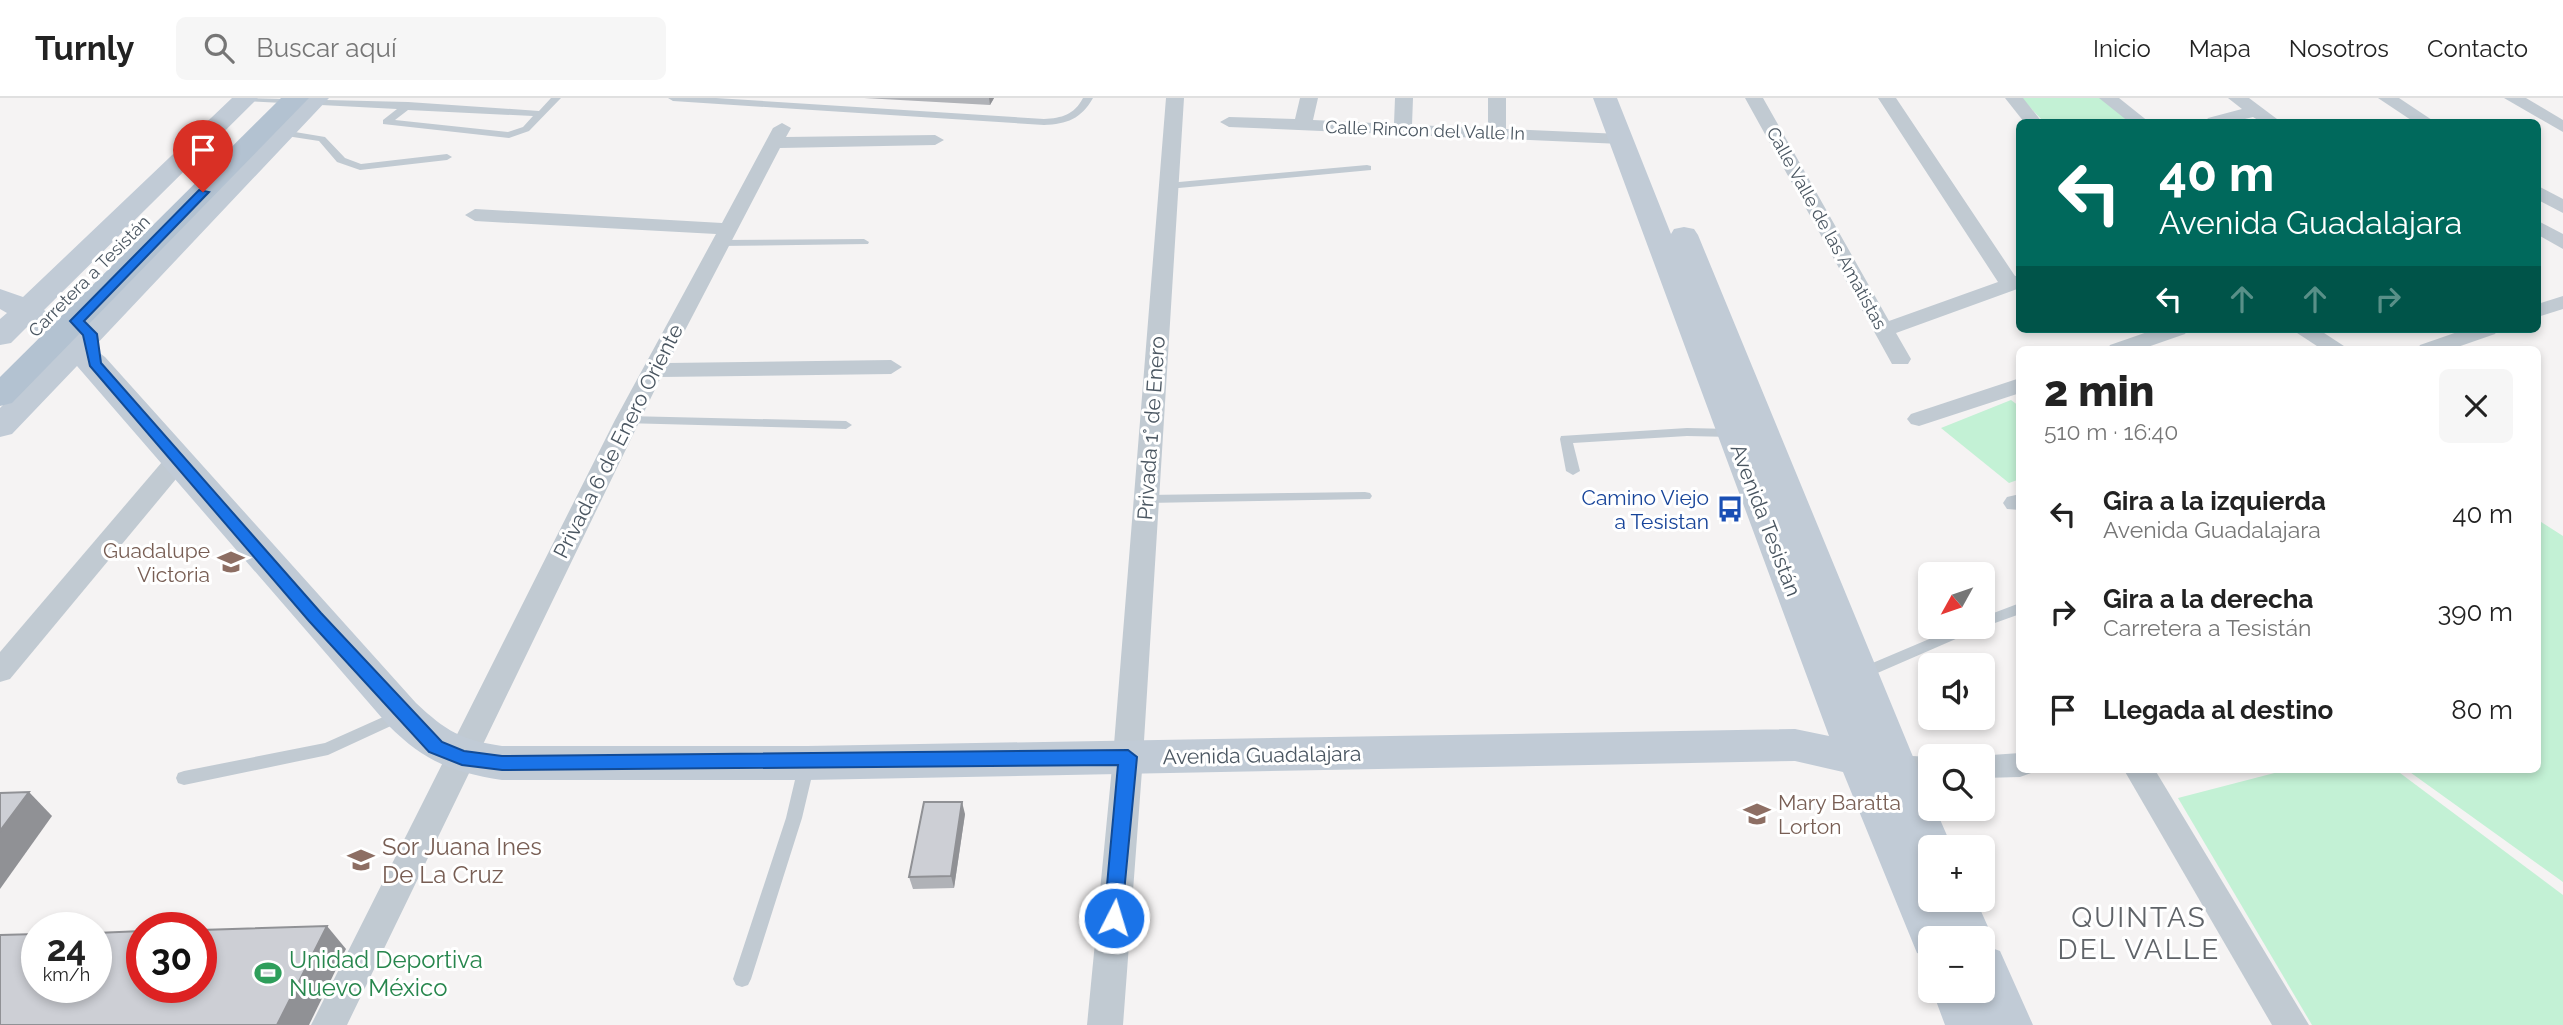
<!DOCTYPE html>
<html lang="es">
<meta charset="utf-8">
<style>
:root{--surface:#fff;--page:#f6f6f6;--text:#222;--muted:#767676;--line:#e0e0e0}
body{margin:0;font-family:Raleway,sans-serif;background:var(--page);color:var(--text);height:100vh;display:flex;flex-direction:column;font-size:26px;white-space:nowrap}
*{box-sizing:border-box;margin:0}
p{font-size:23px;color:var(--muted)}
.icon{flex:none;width:38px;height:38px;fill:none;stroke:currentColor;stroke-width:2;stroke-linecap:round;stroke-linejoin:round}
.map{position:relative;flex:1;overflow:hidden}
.panel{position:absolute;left:2016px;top:248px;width:525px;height:427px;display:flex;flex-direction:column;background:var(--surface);border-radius:10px;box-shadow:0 4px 10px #0003}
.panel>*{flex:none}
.banner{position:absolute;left:2016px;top:21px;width:525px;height:214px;border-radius:10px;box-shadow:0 4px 10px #0003;background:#00695c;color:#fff;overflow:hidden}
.needle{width:46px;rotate:230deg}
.buttons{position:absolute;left:1918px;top:464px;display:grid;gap:14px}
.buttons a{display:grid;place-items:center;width:77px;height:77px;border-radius:10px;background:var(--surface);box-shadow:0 4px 10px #0003;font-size:35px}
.speed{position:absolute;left:21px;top:814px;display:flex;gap:14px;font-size:35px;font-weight:700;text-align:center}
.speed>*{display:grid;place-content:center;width:91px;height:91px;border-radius:50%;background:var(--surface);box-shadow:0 4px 10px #0003;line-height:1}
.speed small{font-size:18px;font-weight:400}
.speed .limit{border:10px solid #d22;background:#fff;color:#111}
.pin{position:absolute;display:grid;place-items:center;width:60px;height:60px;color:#fff;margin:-72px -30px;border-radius:50% 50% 50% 0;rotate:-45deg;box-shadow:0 0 7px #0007}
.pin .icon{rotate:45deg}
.me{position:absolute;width:77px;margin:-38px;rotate:5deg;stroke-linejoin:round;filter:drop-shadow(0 0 5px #0008)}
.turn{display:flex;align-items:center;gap:24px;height:147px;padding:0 28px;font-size:32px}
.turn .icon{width:91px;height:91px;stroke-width:2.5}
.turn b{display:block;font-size:49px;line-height:60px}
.lanes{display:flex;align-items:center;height:66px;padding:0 28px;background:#0003;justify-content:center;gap:35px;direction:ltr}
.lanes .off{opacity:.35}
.round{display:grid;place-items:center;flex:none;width:74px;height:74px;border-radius:10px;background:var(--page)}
.overview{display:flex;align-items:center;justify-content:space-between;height:119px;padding:0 28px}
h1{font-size:42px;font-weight:800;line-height:52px}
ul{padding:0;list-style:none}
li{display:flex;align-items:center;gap:21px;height:98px;padding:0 28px}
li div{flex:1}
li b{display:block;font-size:26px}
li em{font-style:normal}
header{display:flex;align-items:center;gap:42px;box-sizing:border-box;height:98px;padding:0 35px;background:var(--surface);border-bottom:2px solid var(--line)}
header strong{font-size:33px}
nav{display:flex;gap:38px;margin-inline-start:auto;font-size:24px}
.search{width:490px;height:63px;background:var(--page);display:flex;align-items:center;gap:18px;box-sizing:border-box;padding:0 24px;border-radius:10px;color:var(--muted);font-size:26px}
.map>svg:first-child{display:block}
</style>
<header>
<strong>Turnly</strong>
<div class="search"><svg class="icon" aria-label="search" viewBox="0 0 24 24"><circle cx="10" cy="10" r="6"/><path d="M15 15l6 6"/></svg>Buscar aquí</div>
<nav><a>Inicio</a><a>Mapa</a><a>Nosotros</a><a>Contacto</a></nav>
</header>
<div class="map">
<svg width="2563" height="927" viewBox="0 0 2563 927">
<rect width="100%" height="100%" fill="#f5f3f3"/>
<g fill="#c3f1d5">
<path d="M2021 0H2100L2134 24H2044Z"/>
<path d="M2011 302 2019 308 2020 381 2009 385 1941 330Z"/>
<path d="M2538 422 2563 438V784L2407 672H2538Z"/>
<path d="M2286 672H2396L2563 797V927H2312L2178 700Z"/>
</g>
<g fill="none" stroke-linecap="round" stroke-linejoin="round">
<g fill="#c1cad2" fill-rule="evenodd">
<path d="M241 0 408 4 539 13 551 0H561L529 33 509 40 383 26V22L397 11 246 3ZM408 12 533 18 523 29 508 34 395 22Z"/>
<path d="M668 0H716L1044 21C1062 20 1074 17 1083 0H1093C1081 21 1067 26 1044 27L673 3Z"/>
<path d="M283 32 325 39 345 60 361 66 447 56 452 59 447 62 360 72 337 64 319 43 280 37V33Z"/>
<path d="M1367 67 1371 68V72L1168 91 1163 88 1168 85Z"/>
<path d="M864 141 869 144 868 146 719 148 714 145 719 142Z"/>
<path d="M627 318 846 323 852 327 846 331 623 325 621 322Z"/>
<path d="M1687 330 1732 331 1738 335 1732 339 1687 338 1573 345 1580 373 1573 377 1566 373 1560 341 1561 338Z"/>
<path d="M1365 394 1370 395 1372 398 1370 401 1146 405 1139 401 1146 397Z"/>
<path d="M2020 505V516L1981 530 1866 580H1856L1853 576 1856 572 1960 528H1983V519Z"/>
<path d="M401 611 406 613 409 617 406 621 328 657 184 687 178 685 176 680 178 675 184 673 325 645Z"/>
<path d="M807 659 813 660 815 665 802 720 751 881 748 887 742 889 736 887 733 881 786 720 799 665 801 660Z"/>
</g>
<g fill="#c1cad2" fill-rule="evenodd">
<path d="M1166 0H1184L1143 659 1123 927H1087L1113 659Z"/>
<path d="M1300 0H1318L1313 22 1394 26 1395 0H1413L1412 27 1488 30V0H1506V31L1621 36 1630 41 1621 46 1229 29 1220 24 1229 19 1295 21Z"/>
<path d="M1745 0H1763L1889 223 1998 184 1878 0H1896L2015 178 2020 177V190L1896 235 1911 261 1908 266H1892Z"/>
<path d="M2005 0H2023L2042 24H2024Z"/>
<path d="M2099 0H2119L2149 24H2129Z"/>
<path d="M2228 0H2249L2281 24H2261L2253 19 2233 24H2205L2208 20 2242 11Z"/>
<path d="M2378 0H2399L2435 24H2414Z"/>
<path d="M2504 0H2526L2563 22V34Z"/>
<path d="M782 25 791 30 786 39 935 37 944 42 935 47 780 50 668 265 891 262 902 269 891 276 661 279 347 927H311L615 322 716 136 475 123 465 117 475 111 722 125 773 30Z"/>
<path d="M2538 88 2563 101V115L2538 102Z"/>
<path d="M2538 123 2563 136V151L2538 137Z"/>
<path d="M2563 198V211L2538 219V206Z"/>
<path d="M2156 231H2188L2185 236 2139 252H2107L2110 247Z"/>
<path d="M2291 231H2318L2350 252H2323Z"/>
<path d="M2466 231H2498L2495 236 2449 252H2417L2420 247Z"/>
<path d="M2020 280V295L1919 328 1911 326 1907 321 1911 316Z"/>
<path d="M177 355 186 357 189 363 186 369 10 581 0 584V554L168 357Z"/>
<path d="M2020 396V412L2007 411 2003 405 2007 399Z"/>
<path d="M2020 655V672H2032L2031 675 2020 679 1983 680V658H1977Z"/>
<path d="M1895 657 1930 659V683L1909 684 1884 678 1880 669 1884 660Z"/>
<path d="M2124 672H2155L2309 927H2272Z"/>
</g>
<path fill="#c1cbd6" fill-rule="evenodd" d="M232 0H258L44 212 73 235 303 0H329L93 250 105 259 416 605C446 633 461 642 502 648H807L1795 631 1829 638 1593 0H1617L1671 136 1674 131 1684 129 1694 131 1698 137 1930 700V710H1935L1952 749H1930V767L1925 766 1930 778V802H1976L1993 840 1989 849 2000 853 2033 927H1945L1932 892H1983V840H1930V859L1917 855 1843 674 1795 663 807 682H502C451 674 424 663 388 627L77 268 12 336 0 339V310L57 252 27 229 11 245 0 247V221L7 215 0 211V191L23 199Z"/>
<path fill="#b3c2d1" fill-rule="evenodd" d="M281 0H309L12 305 0 308V279Z"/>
</g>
<g fill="#b0b2b7">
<path d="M864 0H994L990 7Z"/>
<path d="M965 716 954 790 913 791 909 779Z"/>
</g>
<g fill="#909195">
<path d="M989 0H994L990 7Z"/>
<path d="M29 694 52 718 0 791V733Z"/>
<path d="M962 704 965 716 954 790 951 778Z"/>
<path d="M327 828 346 851 309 927H277Z"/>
</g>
<g fill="#cdcfd5" stroke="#909195" stroke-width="2">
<path d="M29 694 0 733V695Z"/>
<path d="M924 704H962L951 778 909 779Z"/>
<path d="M327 828 277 927H0V837L37 836V889H96V835L142 833V889H201V832Z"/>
</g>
<path fill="#1a73e8" stroke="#114b97" stroke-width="2" d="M199 92 209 94 84 223 97 236 101 265 321 515 442 644 464 653 502 658 1128 652 1137 659 1121 826 1114 829 1107 826 1104 820 1118 667 502 672 462 667 429 654 309 523 90 268 83 237 70 223Z"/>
<defs>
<g id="bus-bare" transform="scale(2.1)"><path d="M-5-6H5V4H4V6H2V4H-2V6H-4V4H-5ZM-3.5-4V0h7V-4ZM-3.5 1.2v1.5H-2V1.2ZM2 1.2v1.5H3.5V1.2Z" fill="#1a4fb4" stroke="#fff" stroke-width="2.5" paint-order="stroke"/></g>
<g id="school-bare" transform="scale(2.1)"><path d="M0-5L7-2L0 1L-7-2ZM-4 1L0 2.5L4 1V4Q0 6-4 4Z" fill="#8d6e63" stroke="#fff" stroke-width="2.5" paint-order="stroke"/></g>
<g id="stadium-bare" transform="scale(2.1)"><path d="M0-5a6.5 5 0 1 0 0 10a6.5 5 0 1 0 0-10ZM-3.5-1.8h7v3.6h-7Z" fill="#2e9e5b" stroke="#fff" stroke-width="2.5" paint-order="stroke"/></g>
</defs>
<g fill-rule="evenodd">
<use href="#bus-bare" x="1730" y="411"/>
<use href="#school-bare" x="231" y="464"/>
<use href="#school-bare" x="1757" y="716"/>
<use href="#school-bare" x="361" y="762"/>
<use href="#stadium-bare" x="268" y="875"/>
</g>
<g text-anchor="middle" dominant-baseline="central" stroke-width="6" stroke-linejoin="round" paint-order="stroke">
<g font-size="18" fill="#4a5661" stroke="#fff">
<text transform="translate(1425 32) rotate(2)">Calle Rincon del Valle In</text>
<text transform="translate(1827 130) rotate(61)">Calle Valle de las Amatistas</text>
<text transform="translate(89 178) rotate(-45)">Carretera a Tesistán</text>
</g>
<g font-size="21" fill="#4a5661" stroke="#fff">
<text transform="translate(1151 330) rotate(-86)">Privada 1° de Enero</text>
<text transform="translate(618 343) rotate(-63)">Privada 6 de Enero Oriente</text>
<text transform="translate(1766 422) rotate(69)">Avenida Tesistán</text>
<text transform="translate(1262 657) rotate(-1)">Avenida Guadalajara</text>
</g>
<g font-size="21" fill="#164399" stroke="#fff" text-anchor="end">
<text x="1709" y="399">Camino Viejo<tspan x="1709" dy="24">a Tesistan</tspan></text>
</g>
<g font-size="21" fill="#785e54" stroke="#fff" text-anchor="end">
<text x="210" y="452">Guadalupe<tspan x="210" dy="24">Victoria</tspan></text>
<text x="1778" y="704" text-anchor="start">Mary Baratta<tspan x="1778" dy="24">Lorton</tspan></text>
</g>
<g font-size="24" fill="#785e54" stroke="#fff" text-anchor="start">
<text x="382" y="748">Sor Juana Ines<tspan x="382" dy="28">De La Cruz</tspan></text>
</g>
<g font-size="24" fill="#27864d" stroke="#fff" text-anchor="start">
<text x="289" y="861">Unidad Deportiva<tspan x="289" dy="28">Nuevo México</tspan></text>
</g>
<g font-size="28" letter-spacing="2" fill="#5f6368" stroke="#fff">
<text x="2139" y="819">QUINTAS<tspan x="2139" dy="32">DEL VALLE</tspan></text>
</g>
</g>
</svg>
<div class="buttons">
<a><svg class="needle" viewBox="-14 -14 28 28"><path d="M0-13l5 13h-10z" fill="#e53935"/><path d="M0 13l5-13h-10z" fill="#767676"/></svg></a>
<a><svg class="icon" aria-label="sound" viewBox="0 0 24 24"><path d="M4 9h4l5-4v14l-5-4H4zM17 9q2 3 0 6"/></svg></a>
<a><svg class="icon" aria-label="search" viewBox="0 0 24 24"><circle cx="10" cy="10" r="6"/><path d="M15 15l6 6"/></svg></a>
<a>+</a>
<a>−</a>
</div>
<div class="speed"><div>24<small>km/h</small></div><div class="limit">30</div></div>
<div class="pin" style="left:203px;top:94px;background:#d93025"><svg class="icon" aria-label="arrive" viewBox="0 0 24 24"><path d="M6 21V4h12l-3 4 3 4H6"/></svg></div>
<svg class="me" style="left:1114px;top:820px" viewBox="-20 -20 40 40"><circle r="17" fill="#1a73e8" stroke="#fff" stroke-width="3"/><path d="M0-11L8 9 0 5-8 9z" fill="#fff"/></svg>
<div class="banner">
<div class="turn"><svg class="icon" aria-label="left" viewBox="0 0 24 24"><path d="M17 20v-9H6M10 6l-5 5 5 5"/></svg><div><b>40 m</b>Avenida Guadalajara</div></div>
<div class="lanes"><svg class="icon" aria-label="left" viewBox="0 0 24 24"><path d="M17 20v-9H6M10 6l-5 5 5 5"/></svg><svg class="icon off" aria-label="ahead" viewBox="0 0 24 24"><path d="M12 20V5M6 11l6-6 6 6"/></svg><svg class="icon off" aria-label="ahead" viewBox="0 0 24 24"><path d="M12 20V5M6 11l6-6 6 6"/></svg><svg class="icon off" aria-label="right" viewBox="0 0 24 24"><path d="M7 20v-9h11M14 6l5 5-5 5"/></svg></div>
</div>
<section class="panel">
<div class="overview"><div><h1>2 min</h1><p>510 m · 16:40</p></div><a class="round"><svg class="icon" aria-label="close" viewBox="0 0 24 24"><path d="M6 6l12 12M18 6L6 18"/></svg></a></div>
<ul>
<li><svg class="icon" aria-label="left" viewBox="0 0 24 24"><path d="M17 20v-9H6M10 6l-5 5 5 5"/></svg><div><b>Gira a la izquierda</b><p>Avenida Guadalajara</p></div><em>40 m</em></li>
<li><svg class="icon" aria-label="right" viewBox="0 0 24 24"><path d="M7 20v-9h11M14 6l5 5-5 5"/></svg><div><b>Gira a la derecha</b><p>Carretera a Tesistán</p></div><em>390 m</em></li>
<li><svg class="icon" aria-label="arrive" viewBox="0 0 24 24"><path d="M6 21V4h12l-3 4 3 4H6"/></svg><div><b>Llegada al destino</b></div><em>80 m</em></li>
</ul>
</section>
</div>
